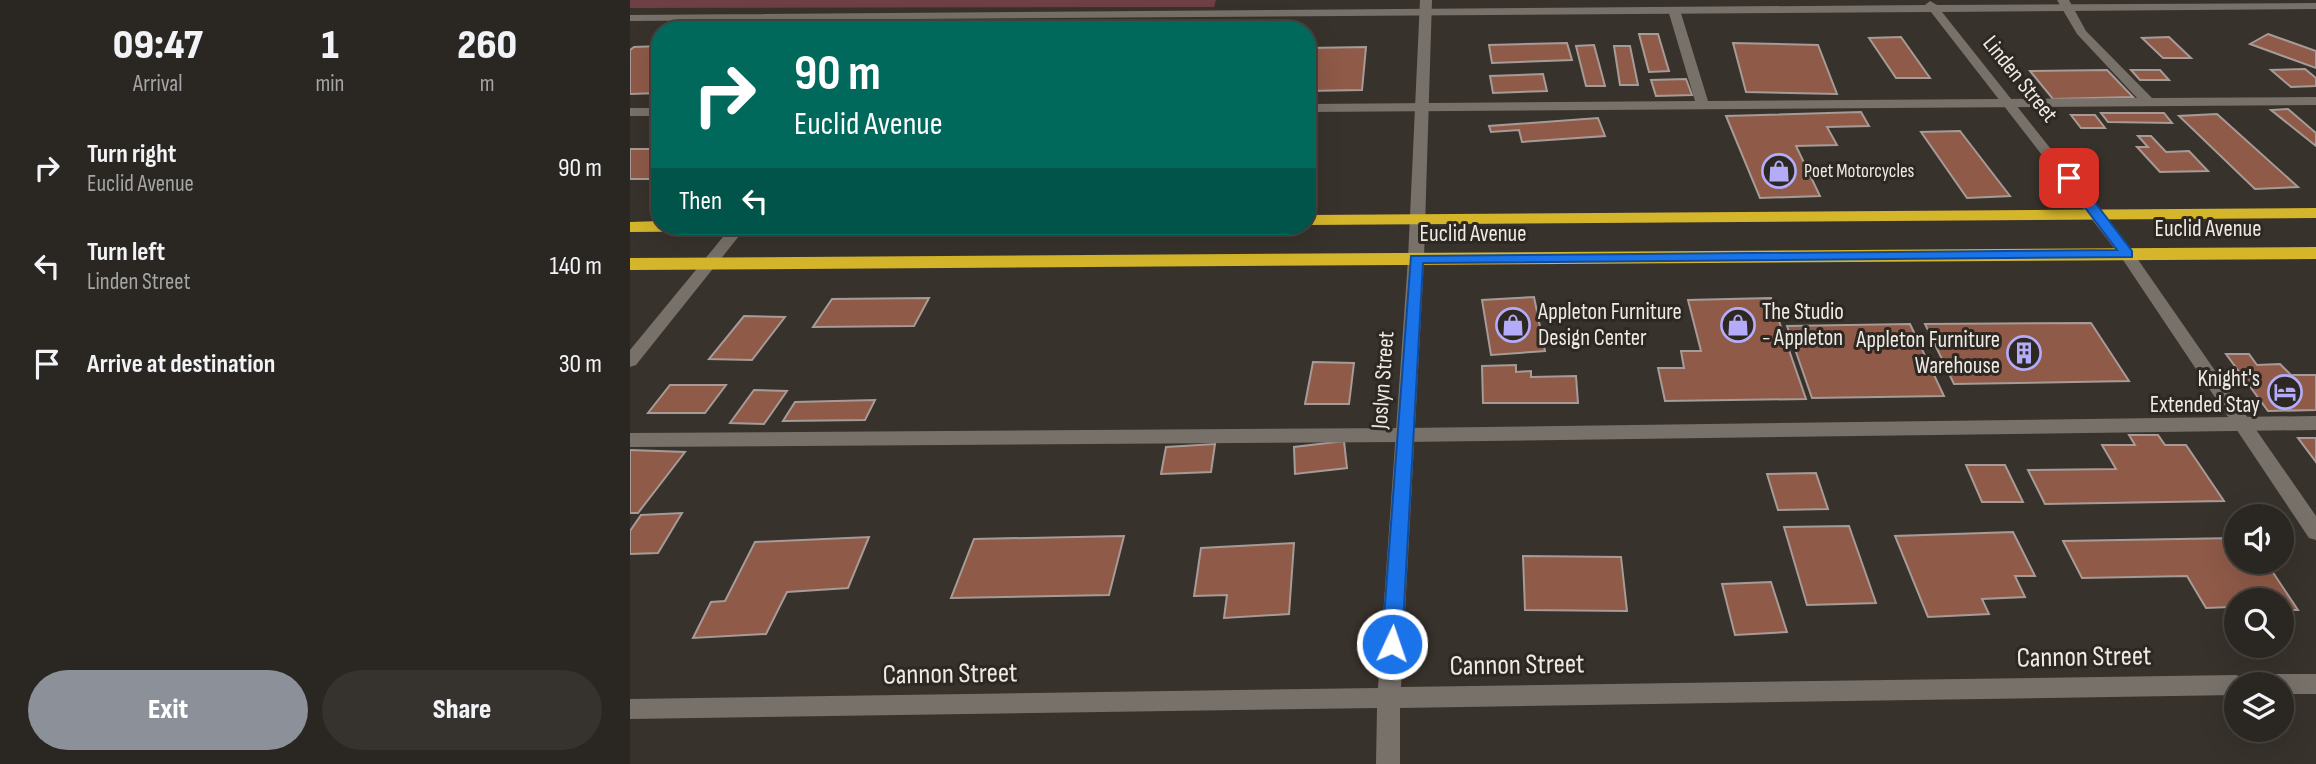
<!DOCTYPE html>
<style>
:root{--surface:#2a2621;--page:#36322e;--text:#f1f3f6;--muted:#a5a5a5;--line:#46433f;--accent:#8c9099}
body{margin:0;font-family:"Sofia Sans Condensed",sans-serif;background:var(--page);color:var(--text);height:100vh;display:flex;flex-direction:column;font-size:26px;white-space:nowrap}
*{box-sizing:border-box;margin:0}
p{font-size:23px;color:var(--muted)}
.icon{flex:none;width:38px;height:38px;fill:none;stroke:currentColor;stroke-width:2;stroke-linecap:round;stroke-linejoin:round}
.map{position:relative;flex:1;overflow:hidden}
.sheet{display:flex;flex-direction:column;background:var(--surface);width:630px}
.sheet>*{flex:none}
.banner{position:absolute;left:21px;top:21px;width:665px;height:214px;border-radius:28px;box-shadow:0 7px 28px #0002,0 0 0 2px var(--line);background:#00695c;color:#fff;overflow:hidden}
.buttons{position:absolute;left:1594px;top:504px;display:grid;gap:14px}
.buttons a{display:grid;place-items:center;width:70px;height:70px;border-radius:50%;background:var(--surface);box-shadow:0 7px 28px #0002,0 0 0 2px var(--line);font-size:35px}
.pin{position:absolute;display:grid;place-items:center;width:60px;height:60px;color:#fff;margin:-30px;border-radius:14px;box-shadow:0 4px 10px #0006}
.me{position:absolute;width:77px;margin:-38px;rotate:3deg;stroke-linejoin:round;filter:drop-shadow(0 0 5px #0008)}
.turn{display:flex;align-items:center;gap:24px;height:147px;padding:0 28px;font-size:32px}
.turn .icon{width:91px;height:91px;stroke-width:2.5}
.turn b{display:block;font-size:49px;line-height:60px}
.then{display:flex;align-items:center;height:66px;padding:0 28px;background:#0003;gap:14px;font-size:26px}
.eta{display:flex;justify-content:space-evenly;align-items:center;height:119px;text-align:center}
.eta b{font-size:42px;font-weight:800;line-height:49px}
.action{display:flex;gap:14px;margin-top:auto;padding:14px 28px}
.action a{flex:1;height:80px;border-radius:42px;background:var(--accent);color:#fff;font-size:28px;font-weight:800;line-height:80px;text-align:center}
.action a+a{background:var(--page);color:var(--text)}
ul{padding:0;list-style:none}
li{display:flex;align-items:center;gap:21px;height:98px;padding:0 28px}
li div{flex:1}
li b{display:block;font-size:26px}
li em{font-style:normal}
main{display:flex;flex:1;min-height:0}
.map>svg:first-child{display:block}
</style>
<main>
<section class="sheet">
<div class="eta">
<div><b>09:47</b><p>Arrival</p></div>
<div><b>1</b><p>min</p></div>
<div><b>260</b><p>m</p></div>
</div>
<ul>
<li><svg class="icon" aria-label="right" viewBox="0 0 24 24"><path d="M7 20v-9h11M14 6l5 5-5 5"/></svg><div><b>Turn right</b><p>Euclid Avenue</p></div><em>90 m</em></li>
<li><svg class="icon" aria-label="left" viewBox="0 0 24 24"><path d="M17 20v-9H6M10 6l-5 5 5 5"/></svg><div><b>Turn left</b><p>Linden Street</p></div><em>140 m</em></li>
<li><svg class="icon" aria-label="arrive" viewBox="0 0 24 24"><path d="M6 21V4h12l-3 4 3 4H6"/></svg><div><b>Arrive at destination</b></div><em>30 m</em></li>
</ul>
<div class="action"><a>Exit</a><a>Share</a></div>
</section>
<div class="map">
<svg width="1686" height="764" viewBox="0 0 1686 764">
<rect width="100%" height="100%" fill="#38322c"/>
<path fill="#6e3f45" d="M0 0H586L584 7 0 8Z"/>
<g fill="#8f5a48" stroke="#a69b97" stroke-width="2">
<path d="M1009 34H1028L1039 71 1019 72Z"/>
<path d="M1638 34 1686 51V68L1620 44Z"/>
<path d="M1271 37 1300 78H1266L1239 38Z"/>
<path d="M1539 37 1561 58H1533L1512 38Z"/>
<path d="M937 43 942 60 862 63 859 45Z"/>
<path d="M1103 43 1188 45 1207 94 1116 92Z"/>
<path d="M964 45 975 86H956L946 46Z"/>
<path d="M30 46V93L0 94V50L4 47Z"/>
<path d="M984 46H1000L1008 85H990Z"/>
<path d="M736 47 732 90 677 91V48Z"/>
<path d="M1675 69 1686 78V86L1661 87 1641 70Z"/>
<path d="M1477 70 1503 97 1423 99 1400 71Z"/>
<path d="M1501 70H1530L1539 80H1510Z"/>
<path d="M913 74 917 91 863 93 860 76Z"/>
<path d="M1056 79 1062 95 1026 96 1021 80Z"/>
<path d="M1658 109 1686 133V146L1641 110Z"/>
<path d="M1231 112 1239 126 1197 127 1207 145 1166 146 1190 196 1130 198 1096 116Z"/>
<path d="M1471 113H1534L1542 123 1478 122Z"/>
<path d="M1587 114 1668 187 1625 189 1549 116Z"/>
<path d="M1441 115H1465L1475 128H1451Z"/>
<path d="M968 118 975 136 892 142 889 130 861 132 859 126Z"/>
<path d="M1330 131 1380 196 1337 198 1291 132Z"/>
<path d="M1508 136H1521L1536 152 1559 151 1578 171 1530 172 1507 147H1518Z"/>
<rect x="0" y="149" width="30" height="30"/>
<path d="M904 297 915 351 861 355 852 300Z"/>
<path d="M299 298 284 326 183 327 202 299Z"/>
<path d="M1141 298 1176 399 1035 401 1028 368H1054L1051 351H1071L1058 300Z"/>
<path d="M114 316 155 317 122 360 79 359Z"/>
<path d="M1461 323 1499 381 1324 384 1295 324Z"/>
<path d="M1280 324 1314 396 1182 398 1157 326Z"/>
<path d="M1596 354H1619L1627 365 1650 364 1661 375H1686V410L1638 411Z"/>
<path d="M683 362 724 363 719 404H675Z"/>
<path d="M886 365V372L901 371V377L946 376 948 403H853L852 366Z"/>
<path d="M40 385H96L75 413H18Z"/>
<path d="M124 390 157 391 134 424 100 423Z"/>
<path d="M245 400 235 420 153 421 165 402Z"/>
<path d="M1499 435H1528L1535 445H1556L1594 501 1415 504 1398 470 1486 469 1472 445H1505Z"/>
<path d="M1668 438H1686V462Z"/>
<path d="M714 441 717 468 665 474 664 447Z"/>
<path d="M585 444 581 472 531 474 536 447Z"/>
<path d="M0 450 55 452 8 513H0Z"/>
<path d="M1336 465H1375L1393 502H1352Z"/>
<path d="M1186 473 1198 509 1148 510 1137 474Z"/>
<path d="M52 513 28 553 0 554V531L11 515Z"/>
<path d="M1219 526 1246 603 1177 605 1154 527Z"/>
<path d="M1383 532 1405 576H1385L1395 597 1352 599 1359 614 1298 617 1265 536Z"/>
<path d="M494 536 479 595 321 598 344 539Z"/>
<path d="M239 537 218 588 157 592 136 634 63 638 81 602 95 601 125 542Z"/>
<path d="M1606 538V562H1636L1668 610H1652V600H1606V617L1600 607 1576 608 1557 576 1452 578 1433 541Z"/>
<path d="M664 543 659 614 594 618 597 595 564 596 571 548Z"/>
<path d="M893 556 991 557 997 611 895 610Z"/>
<path d="M1141 582 1157 632 1105 635 1092 584Z"/>
</g>
<g fill="none" stroke-linecap="round" stroke-linejoin="round">
<g fill="#787169" fill-rule="evenodd">
<path d="M1427 0H1439L1456 31 1522 98 1686 97V105L677 112V104L1065 101 1038 10 1044 7 1050 10 1078 101 1507 98 1447 34Z"/>
<rect x="0" y="108" width="30" height="8"/>
<path d="M1686 416V430L774 442 0 447V433L774 428Z"/>
</g>
<g fill="#787169" fill-rule="evenodd">
<path d="M1300 1 1307 5 1686 3V9L1312 12 1502 251 1686 516V540L1679 538 1491 257 1301 12 0 21V15L1295 5Z"/>
<path d="M102 226H117L6 365 0 367V350Z"/>
<path d="M786 254 794 259 771 687 1606 675 1614 678 1617 684H1606V695L770 708V764H746L747 708 0 719V699L748 688 778 259Z"/>
<path d="M1638 674H1686V694H1652V684H1627L1630 677Z"/>
</g>
<path fill="#787169" fill-rule="evenodd" d="M790 0H802L794 259 786 264 778 259Z"/>
<g fill="#d5b62b" fill-rule="evenodd">
<path d="M1686 208V218L677 225V215Z"/>
<path d="M30 221V226H154L145 231 0 232V222Z"/>
<path d="M1686 247V259L0 270V258Z"/>
</g>
</g>
<path fill="#1a73e8" stroke="#114b97" stroke-width="2" d="M1435 175H1444L1502 251V257L793 263 772 644 769 650 762 653 755 650 752 644 781 256 1487 250 1435 181Z"/>
<defs>
<g id="shop-ring" transform="scale(1.75)"><circle r="9.5" fill="#2e2822" stroke="#b4acf9" stroke-width="1.5"/><path d="M-5-2.5h2.3a2.7 3.5 0 0 1 5.4 0H5L5.5 6h-11ZM-1.5-2.5h3a1.5 2.3 0 0 0-3 0Z" fill="#b4acf9"/></g>
<g id="building-ring" transform="scale(1.75)"><circle r="9.5" fill="#2e2822" stroke="#b4acf9" stroke-width="1.5"/><path d="M-4-6H4V6H1V3H-1V6H-4ZM-2.5-4.3h1.7v1.8h-1.7ZM.8-4.3h1.7v1.8H.8ZM-2.5-1h1.7V.8h-1.7ZM.8-1h1.7V.8H.8Z" fill="#b4acf9"/></g>
<g id="hotel-ring" transform="scale(1.75)"><circle r="9.5" fill="#2e2822" stroke="#b4acf9" stroke-width="1.5"/><path d="M-6-4.5h1.5V1H6V5H4.5V3h-9V5H-6ZM-4 0a1.8 1.8 0 1 1 3.6 0ZM.5 0V-2.5h3Q6-2.5 6 0Z" fill="#b4acf9"/></g>
</defs>
<g fill-rule="evenodd">
<use href="#shop-ring" x="1149" y="171"/>
<use href="#shop-ring" x="883" y="325"/>
<use href="#shop-ring" x="1108" y="325"/>
<use href="#building-ring" x="1394" y="353"/>
<use href="#hotel-ring" x="1655" y="392"/>
</g>
<g text-anchor="middle" dominant-baseline="central" stroke-width="6" stroke-linejoin="round" paint-order="stroke">
<g font-size="19" fill="#eeeae6" stroke="#2e2822" text-anchor="start">
<text x="1174" y="171">Poet Motorcycles</text>
</g>
<g font-size="23" fill="#eeeae6" stroke="#2e2822">
<text transform="translate(1390 79) rotate(51)">Linden Street</text>
<text x="1578" y="229">Euclid Avenue</text>
<text x="843" y="234">Euclid Avenue</text>
<text transform="translate(753 380) rotate(-86)">Joslyn Street</text>
</g>
<g font-size="23" fill="#eeeae6" stroke="#2e2822" text-anchor="start">
<text x="908" y="312">Appleton Furniture<tspan x="908" dy="26">Design Center</tspan></text>
<text x="1132" y="312">The Studio<tspan x="1132" dy="26">- Appleton</tspan></text>
<text x="1370" y="340" text-anchor="end">Appleton Furniture<tspan x="1370" dy="26">Warehouse</tspan></text>
<text x="1630" y="379" text-anchor="end">Knight's<tspan x="1630" dy="26">Extended Stay</tspan></text>
</g>
<g font-size="28" fill="#eeeae6" stroke="#2e2822">
<text transform="translate(1454 657) rotate(-1)">Cannon Street</text>
<text transform="translate(887 665) rotate(-1)">Cannon Street</text>
<text transform="translate(320 674) rotate(-1)">Cannon Street</text>
</g>
</g>
</svg>
<div class="buttons">
<a><svg class="icon" aria-label="sound" viewBox="0 0 24 24"><path d="M4 9h4l5-4v14l-5-4H4zM17 9q2 3 0 6"/></svg></a>
<a><svg class="icon" aria-label="search" viewBox="0 0 24 24"><circle cx="10" cy="10" r="6"/><path d="M15 15l6 6"/></svg></a>
<a><svg class="icon" aria-label="layers" viewBox="0 0 24 24"><path d="M12 4l9 5-9 5-9-5zM3 14l9 5 9-5"/></svg></a>
</div>
<div class="pin" style="left:1439px;top:178px;background:#d93025"><svg class="icon" aria-label="arrive" viewBox="0 0 24 24"><path d="M6 21V4h12l-3 4 3 4H6"/></svg></div>
<svg class="me" style="left:762px;top:644px" viewBox="-20 -20 40 40"><circle r="17" fill="#1a73e8" stroke="#fff" stroke-width="3"/><path d="M0-11L8 9 0 5-8 9z" fill="#fff"/></svg>
<div class="banner">
<div class="turn"><svg class="icon" aria-label="right" viewBox="0 0 24 24"><path d="M7 20v-9h11M14 6l5 5-5 5"/></svg><div><b>90 m</b>Euclid Avenue</div></div>
<div class="then">Then<svg class="icon" aria-label="left" viewBox="0 0 24 24"><path d="M17 20v-9H6M10 6l-5 5 5 5"/></svg></div>
</div>
</div>
</main>
